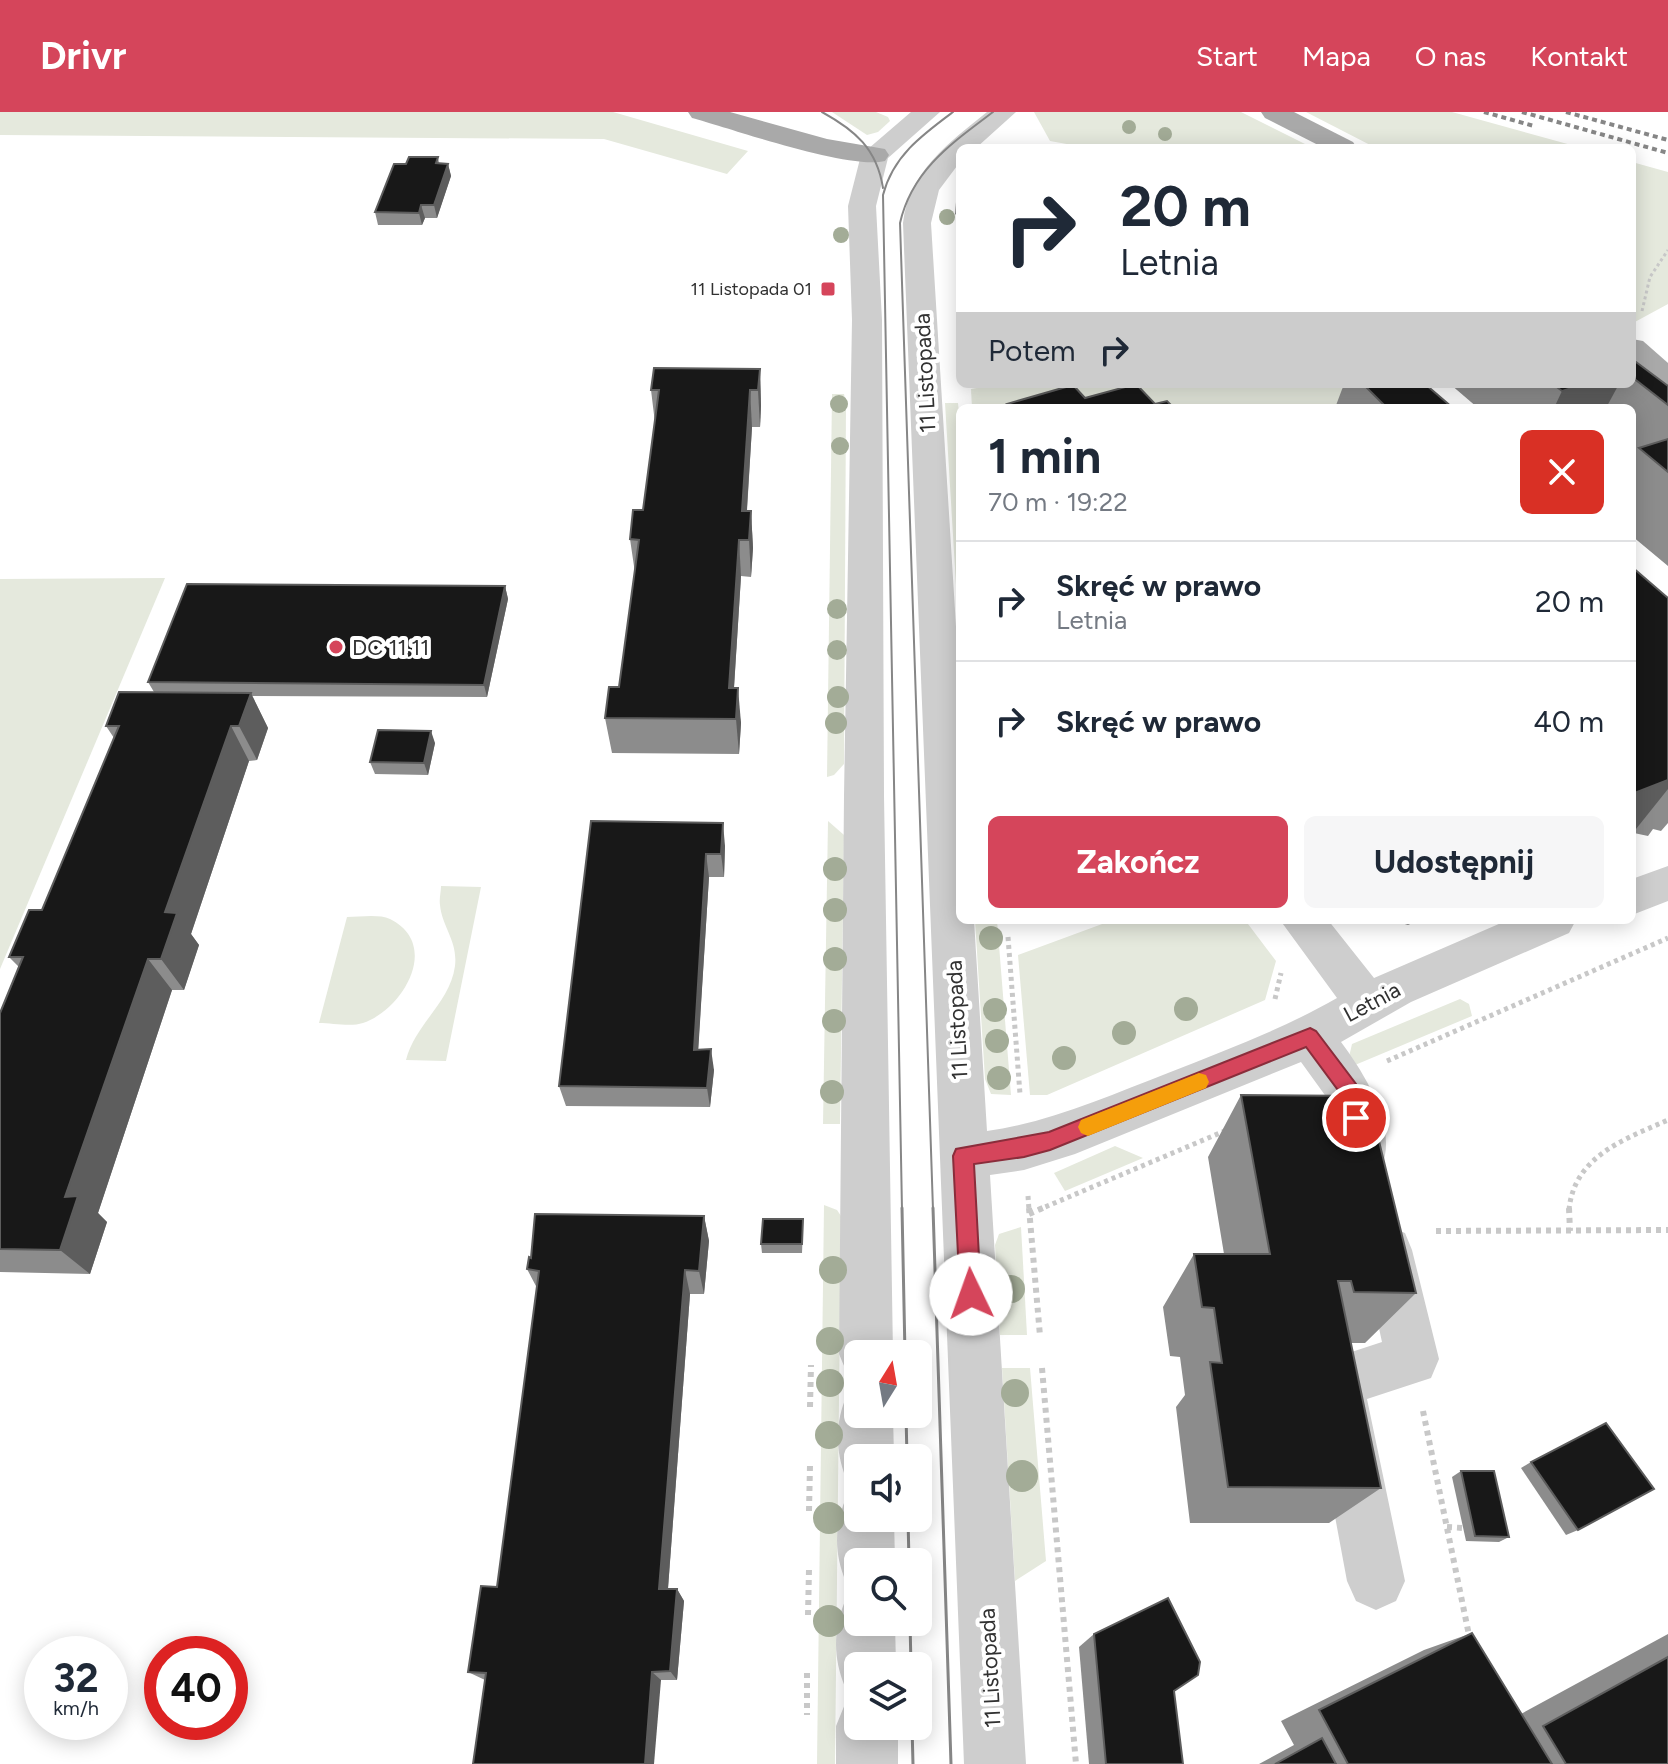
<!DOCTYPE html>
<html lang="pl">
<meta charset="utf-8">
<style>
:root{--surface:#fff;--page:#f6f6f7;--text:#1f2937;--muted:#747a83;--line:#e0e1e3;--accent:#d5455b}
body{margin:0;font-family:Figtree,sans-serif;background:var(--page);color:var(--text);height:100vh;display:flex;flex-direction:column;font-size:30px;white-space:nowrap}
*{box-sizing:border-box;margin:0}
p{font-size:26px;color:var(--muted)}
.icon{flex:none;width:44px;height:44px;fill:none;stroke:currentColor;stroke-width:2;stroke-linecap:round;stroke-linejoin:round}
.map{position:relative;flex:1;overflow:hidden}
.panel{position:absolute;left:956px;top:292px;width:680px;height:520px;display:flex;flex-direction:column;background:var(--surface);border-radius:12px;box-shadow:0 4px 20px #0003}
.panel>*{flex:none}
.top-card{position:absolute;left:956px;top:32px;width:680px;height:244px;border-radius:12px;box-shadow:0 4px 20px #0003;background:#fff;color:var(--text);overflow:hidden}
.needle{width:52px;rotate:11deg}
.tools{position:absolute;left:844px;top:1228px;display:grid;gap:16px}
.tools a{display:grid;place-items:center;width:88px;height:88px;border-radius:12px;background:var(--surface);box-shadow:0 4px 20px #0003;font-size:40px}
.speed{position:absolute;left:24px;top:1524px;display:flex;gap:16px;font-size:40px;font-weight:700;text-align:center}
.speed>*{display:grid;place-content:center;width:104px;height:104px;border-radius:50%;background:var(--surface);box-shadow:0 4px 20px #0003;line-height:1}
.speed small{font-size:20px;font-weight:400}
.speed .limit{border:12px solid #d22;background:#fff;color:#111}
.pin{position:absolute;display:grid;place-items:center;width:68px;height:68px;color:#fff;margin:-34px;border:4px solid #fff;border-radius:50%;box-shadow:0 2px 8px #0007}
.me{position:absolute;width:88px;margin:-44px;rotate:357deg;stroke-linejoin:round;filter:drop-shadow(0 0 6px #0008)}
.turn{display:flex;align-items:center;gap:28px;height:168px;padding:0 32px;font-size:36px}
.turn .icon{width:104px;height:104px;stroke-width:2.5}
.turn b{display:block;font-size:56px;line-height:68px}
.then{display:flex;align-items:center;height:76px;padding:0 32px;background:#0003;gap:16px;font-size:30px}
.round{display:grid;place-items:center;flex:none;width:84px;height:84px;border-radius:12px;background:var(--page)}
.summary{display:flex;align-items:center;justify-content:space-between;height:136px;padding:0 32px}
h1{font-size:48px;font-weight:700;line-height:60px}
.primary-button{display:flex;gap:16px;margin-top:auto;padding:16px 32px}
.primary-button a{flex:1;height:92px;border-radius:12px;background:var(--accent);color:#fff;font-size:32px;font-weight:700;line-height:92px;text-align:center}
.primary-button a+a{background:var(--page);color:var(--text)}
ul{padding:0;list-style:none}
li{display:flex;align-items:center;gap:24px;height:120px;padding:0 32px;border-top:2px solid var(--line)}
li div{flex:1}
li b{display:block;font-size:30px}
li em{font-style:normal}
header{display:flex;align-items:center;gap:48px;box-sizing:border-box;height:112px;padding:0 40px;background:var(--accent);color:#fff}
header strong{font-size:38px}
nav{display:flex;gap:44px;margin-inline-start:auto;font-size:28px}
.map>svg:first-child{display:block}
</style>
<header>
<strong>Drivr</strong>
<nav><a>Start</a><a>Mapa</a><a>O nas</a><a>Kontakt</a></nav>
</header>
<div class="map">
<svg width="1668" height="1652" viewBox="0 0 1668 1652">
<rect width="100%" height="100%" fill="#fff"/>
<g fill="#e5e9dd">
<path d="M0 0H613L748 39 727 62 604 27 0 23Z"/>
<path d="M832 0H876L888 5 890 9 878 20 867 23Z"/>
<path d="M1034 0H1241L1313 36H1089L1050 29Z"/>
<path d="M1306 0H1452L1582 36H1376Z"/>
<path d="M1632 50 1668 60V192L1633 211Z"/>
<path d="M1000 272H1337L1363 296H972L971 277Z"/>
<path d="M832 282H844L846 291 844 652 834 663 827 665Z"/>
<path d="M945 291H958L960 311V539Z"/>
<path d="M165 466 0 857V467Z"/>
<path d="M828 709 844 723 840 1012H823Z"/>
<path d="M441 774 481 775 446 949 406 948C415 912 450 891 455 854 458 829 442 815 440 793 439 787 441 780 441 774Z"/>
<path d="M347 805C360 805 379 802 390 807 442 833 402 898 363 911 351 915 332 911 319 911Z"/>
<path d="M975 808H997L1011 983 991 982 985 967Z"/>
<path d="M1113 808H1245L1276 849 1265 888 1047 983H1030L1018 843Z"/>
<path d="M1460 887 1469 892 1472 904 1355 953 1349 945 1352 932Z"/>
<path d="M1115 1034 1143 1046 1065 1079 1054 1061Z"/>
<path d="M824 1093 837 1098 841 1104 835 1652H817Z"/>
<path d="M1021 1115 1027 1223H1000L995 1133 999 1122Z"/>
<path d="M1002 1256H1030L1046 1449 1015 1469Z"/>
</g>
<g fill="none" stroke-linecap="round" stroke-linejoin="round">
<path stroke="#c8c8c8" stroke-width="3" stroke-dasharray="3 3" stroke-linecap="butt" d="M1642 199 1650 165 1668 138"/>
<g stroke="#c8c8c8" stroke-width="5" stroke-dasharray="4 4" stroke-linecap="butt">
<path d="M1008 825 1020 982"/>
<path d="M1275 887 1281 861"/>
<path d="M1387 949 1668 826"/>
<path d="M1028 1084 1029 1098"/>
<path d="M1038 1098 1227 1018"/>
<path d="M1569 1098C1574 1044 1625 1027 1668 1008"/>
</g>
<g stroke="#c8c8c8" stroke-width="6" stroke-dasharray="5 5" stroke-linecap="butt">
<path d="M1029 1096 1040 1224"/>
<path d="M1569 1096 1570 1119"/>
<path d="M1029 1102 1043 1096"/>
<path d="M1436 1119 1668 1118"/>
<path d="M1042 1256 1076 1652"/>
<path d="M810 1295 811 1253"/>
<path d="M1423 1299 1470 1528"/>
<path d="M809 1399 810 1353"/>
<path d="M1447 1415 1463 1416"/>
<path d="M808 1503 809 1457"/>
<path d="M807 1561V1603"/>
</g>
<g fill="#cecece" fill-rule="evenodd">
<path d="M911 0H940L888 46 876 94 882 208 884 684 893 1242H858V1265L847 1261 839 1242 844 684 852 208 848 94 861 43Z"/>
<path d="M987 0H1016L976 36H960V50L939 78 931 111 960 579V808H974L987 1019C1051 1010 1108 984 1168 961 1226 938 1283 917 1337 886L1280 808H1328L1374 866 1508 808H1576L1569 821 1411 890 1341 930C1365 962 1399 1017 1381 1056L1364 1062 1347 1056 1340 1040 1327 986 1301 950 1075 1042 1024 1058 990 1063 1026 1652H964L903 111C909 59 949 31 987 0Z"/>
<path d="M1668 754V789L1632 803V767Z"/>
<path d="M1387 1114 1405 1121 1412 1138 1439 1247 1431 1266 1367 1287 1405 1469 1396 1489 1376 1498 1356 1489 1347 1469 1310 1270 1318 1251 1382 1230 1362 1138 1369 1121Z"/>
<path d="M858 1278V1302H893L894 1346H858V1370L846 1366C835 1338 835 1310 847 1283Z"/>
<path d="M858 1381V1406H894L895 1450H858V1475L846 1470C834 1442 834 1414 846 1386Z"/>
<path d="M858 1484V1510H895L896 1554H858V1581L845 1575C833 1546 833 1518 845 1489Z"/>
<path d="M858 1587V1614H898V1652H836V1614L845 1592Z"/>
</g>
<g fill="#a9a9a9" fill-rule="evenodd">
<path d="M688 0H730L827 27 885 37 889 43 885 49C848 58 733 17 692 6Z"/>
<path d="M1261 0H1294L1353 30 1357 36H1324L1265 6Z"/>
<path d="M1632 227 1643 229 1668 251V277L1657 274 1632 252Z"/>
</g>
<g stroke="#868686" stroke-width="2">
<path d="M822 0C855 18 877 37 883 76"/>
<path d="M902 1098 883 83C893 44 922 23 953 0"/>
<path d="M933 1098 900 111C912 58 952 31 993 0"/>
</g>
<g stroke="#868686" stroke-width="3">
<path d="M902 1096 905 1242"/>
<path d="M933 1096 951 1652"/>
<path d="M906 1302 907 1346"/>
<path d="M908 1406 909 1450"/>
<path d="M910 1510 911 1554"/>
<path d="M912 1614 913 1652"/>
</g>
<g stroke="#868686" stroke-width="4" stroke-dasharray="5 4" stroke-linecap="butt">
<path d="M1484 0 1534 14"/>
<path d="M1522 0 1668 41"/>
<path d="M1566 0 1668 28"/>
</g>
</g>
<g fill="#a3ac97">
<circle cx="1129" cy="15" r="7"/>
<circle cx="1165" cy="22" r="7"/>
<circle cx="947" cy="105" r="8"/>
<circle cx="841" cy="123" r="8"/>
<circle cx="839" cy="292" r="9"/>
<circle cx="840" cy="334" r="9"/>
<circle cx="837" cy="497" r="10"/>
<circle cx="837" cy="538" r="10"/>
<circle cx="838" cy="585" r="11"/>
<circle cx="836" cy="611" r="11"/>
<circle cx="835" cy="757" r="12"/>
<circle cx="835" cy="798" r="12"/>
<circle cx="991" cy="826" r="12"/>
<circle cx="835" cy="847" r="12"/>
<circle cx="1186" cy="897" r="12"/>
<circle cx="995" cy="898" r="12"/>
<circle cx="834" cy="909" r="12"/>
<circle cx="1124" cy="921" r="12"/>
<circle cx="997" cy="929" r="12"/>
<circle cx="1064" cy="946" r="12"/>
<circle cx="999" cy="966" r="12"/>
<circle cx="832" cy="980" r="12"/>
<circle cx="833" cy="1158" r="14"/>
<circle cx="1011" cy="1177" r="14"/>
<circle cx="830" cy="1229" r="14"/>
<circle cx="830" cy="1271" r="14"/>
<circle cx="1015" cy="1281" r="14"/>
<circle cx="829" cy="1323" r="14"/>
<circle cx="1022" cy="1364" r="16"/>
<circle cx="829" cy="1406" r="16"/>
<circle cx="829" cy="1509" r="16"/>
</g>
<g fill="#8c8c8c">
<path d="M438 45 439 51 448 52 451 64 437 106H425L422 113H378L375 100 406 52Z"/>
<path d="M960 88V106L955 102 956 90Z"/>
<path d="M1632 247 1668 274V454L1632 424V296H1478L1450 272H1632Z"/>
<path d="M760 257 761 294 760 315H752L747 399H751L753 436 751 465 741 464 734 576 741 611 739 642 612 641 605 606 619 575 635 461 630 427 643 398 655 311 651 278Z"/>
<path d="M1344 272H1425L1453 296H1335Z"/>
<path d="M505 474 508 487 487 585 252 584 268 616 257 648 249 649 191 822 199 833 184 878H172L98 1101 107 1110 90 1162 0 1160V901L19 855 9 845 42 798 114 626 106 614 154 580 148 570Z"/>
<path d="M1668 486V711L1661 719 1653 717 1648 724 1634 721Z"/>
<path d="M435 631 428 663 375 662 370 650Z"/>
<path d="M591 709 725 734 724 765H709L698 938 714 958 710 995 566 994 559 974Z"/>
<path d="M1392 808H1419L1408 813Z"/>
<path d="M1241 983 1416 1181 1365 1231H1351L1381 1376 1329 1411H1190L1176 1295 1185 1283 1180 1245 1170 1244 1163 1195 1194 1142H1224L1208 1045Z"/>
<path d="M704 1104 709 1129 704 1182H690L668 1477H677L684 1489 677 1568H485L468 1560 497 1475 537 1176 527 1157 531 1146Z"/>
<path d="M803 1116 802 1141H762L761 1132Z"/>
<path d="M1531 1350 1578 1418 1566 1423 1521 1356Z"/>
<path d="M1461 1359 1509 1425 1499 1430 1466 1429 1452 1365Z"/>
<path d="M1472 1521 1521 1602 1668 1522V1652H1259L1294 1633 1281 1609 1424 1538Z"/>
<path d="M1094 1522 1174 1579 1183 1652H1089L1079 1535Z"/>
</g>
<g fill="#5d5d5d">
<path d="M448 52 451 64 437 106 434 93Z"/>
<path d="M421 93 425 106 422 113 419 101Z"/>
<path d="M760 257 761 294 760 315 758 278Z"/>
<path d="M1585 272H1619L1606 296H1554L1562 279Z"/>
<path d="M750 278 752 315 745 428 742 399Z"/>
<path d="M751 399 753 436 751 465 749 428Z"/>
<path d="M739 428 741 464 732 607 729 576Z"/>
<path d="M505 474 508 487 487 585 484 573Z"/>
<path d="M738 576 741 611 739 642 736 607Z"/>
<path d="M251 581 268 616 257 648 239 614Z"/>
<path d="M231 614 249 649 191 822 199 833 184 878 161 847 165 800Z"/>
<path d="M431 619 435 631 428 663 424 651Z"/>
<path d="M1668 668V677L1632 722V682Z"/>
<path d="M723 711 725 734 724 765 721 742Z"/>
<path d="M706 742 709 765 697 958 694 938Z"/>
<path d="M148 847 172 878 98 1101 107 1110 90 1162 60 1138 65 1085Z"/>
<path d="M711 937 714 958 710 995 707 976Z"/>
<path d="M704 1104 709 1129 704 1182 699 1159Z"/>
<path d="M685 1158 690 1182 667 1489 659 1477Z"/>
<path d="M677 1477 684 1489 677 1568 670 1559Z"/>
<path d="M652 1560 661 1568 654 1652H645Z"/>
</g>
<g fill="#181818" stroke="#5d5d5d" stroke-width="2">
<path d="M409 45H438L436 51 448 52 434 93H421L419 101 375 100 394 52H406Z"/>
<path d="M1632 247 1668 274V293L1632 265Z"/>
<path d="M654 256 760 257 758 278H750L742 399H751L749 428H739L729 576H738L736 607 605 606 609 575H619L639 428 630 427 633 398H643L659 278H651Z"/>
<path d="M1136 272 1155 292 1167 289 1174 296H1011L1007 292 1073 273 1085 286Z"/>
<path d="M1363 272H1425L1453 296H1387Z"/>
<path d="M1553 272H1585L1562 279Z"/>
<path d="M1668 327V360L1639 336Z"/>
<path d="M1632 455 1668 486V668L1632 682Z"/>
<path d="M187 472 505 474 484 573 148 570Z"/>
<path d="M119 580 251 581 239 614H231L165 800 177 801 161 847H148L65 1085 78 1084 60 1138 0 1137V901L23 845H9L29 798H42L119 614H106Z"/>
<path d="M378 618 431 619 424 651 370 650Z"/>
<path d="M591 709 723 711 721 742H706L694 938 711 937 707 976 559 974Z"/>
<path d="M1241 983 1368 984 1416 1181 1354 1180 1351 1169H1338L1381 1376 1228 1375 1210 1250 1222 1251 1214 1196 1202 1195 1194 1142H1270Z"/>
<path d="M535 1102 704 1104 699 1159 685 1158 659 1477H677L670 1559 652 1560 645 1652H473L486 1561 468 1560 481 1474 497 1475 539 1159 527 1157 529 1145 531 1146Z"/>
<path d="M763 1107H803L802 1132H761Z"/>
<path d="M1606 1311 1654 1377 1578 1418 1531 1350Z"/>
<path d="M1461 1359H1494L1509 1425 1475 1424Z"/>
<path d="M1168 1486 1200 1550 1198 1563 1174 1579 1183 1652H1106L1094 1522Z"/>
<path d="M1472 1521 1552 1652H1348L1319 1598Z"/>
<path d="M1668 1545V1652H1566L1543 1614Z"/>
<path d="M1322 1626 1336 1652H1275Z"/>
</g>
<path fill="#d5455b" stroke="#8a2d3b" stroke-width="2" d="M1310 916 1316 919 1356 972 1366 1006 1363 1012 1356 1015 1349 1012 1340 981 1306 935 1050 1038 1024 1045 974 1052 981 1182 978 1189 971 1192 963 1189 960 1182 953 1044 956 1037 1049 1020Z"/>
<path fill="#f59e0b" d="M1199 961 1206 963 1209 970 1206 976 1088 1024 1081 1021 1078 1015 1081 1008Z"/>
<g fill="#d5455b" stroke="#fff" stroke-width="3">
<rect x="820" y="169" width="16" height="16" rx="4"/>
<circle cx="336" cy="535" r="8"/>
</g>
<g text-anchor="middle" dominant-baseline="central" stroke-width="8" stroke-linejoin="round" paint-order="stroke">
<g font-size="18" fill="#313131" stroke="#fff" text-anchor="end">
<text x="812" y="177">11 Listopada 01</text>
</g>
<g font-size="22" fill="#313131" stroke="#fff">
<text transform="translate(925 261) rotate(-93)">11 Listopada</text>
<text transform="translate(1372 890) rotate(-28)">Letnia</text>
<text transform="translate(957 908) rotate(-93)">11 Listopada</text>
<text transform="translate(990 1556) rotate(-93)">11 Listopada</text>
</g>
<g font-size="22" fill="#313131" stroke="#fff" text-anchor="start">
<text x="352" y="535">DC 11.11</text>
</g>
</g>
</svg>
<div class="tools">
<a><svg class="needle" viewBox="-14 -14 28 28"><path d="M0-13l5 13h-10z" fill="#e53935"/><path d="M0 13l5-13h-10z" fill="#747a83"/></svg></a>
<a><svg class="icon" aria-label="sound" viewBox="0 0 24 24"><path d="M4 9h4l5-4v14l-5-4H4zM17 9q2 3 0 6"/></svg></a>
<a><svg class="icon" aria-label="search" viewBox="0 0 24 24"><circle cx="10" cy="10" r="6"/><path d="M15 15l6 6"/></svg></a>
<a><svg class="icon" aria-label="layers" viewBox="0 0 24 24"><path d="M12 4l9 5-9 5-9-5zM3 14l9 5 9-5"/></svg></a>
</div>
<div class="speed"><div>32<small>km/h</small></div><div class="limit">40</div></div>
<div class="pin" style="left:1356px;top:1006px;background:#d93025"><svg class="icon" aria-label="arrive" viewBox="0 0 24 24"><path d="M6 21V4h12l-3 4 3 4H6"/></svg></div>
<svg class="me" style="left:971px;top:1182px" viewBox="-20 -20 40 40"><circle r="19" fill="#fff"/><path d="M0-13L10 11 0 6-10 11z" fill="#d5455b"/></svg>
<div class="top-card">
<div class="turn"><svg class="icon" aria-label="right" viewBox="0 0 24 24"><path d="M7 20v-9h11M14 6l5 5-5 5"/></svg><div><b>20 m</b>Letnia</div></div>
<div class="then">Potem<svg class="icon" aria-label="right" viewBox="0 0 24 24"><path d="M7 20v-9h11M14 6l5 5-5 5"/></svg></div>
</div>
<section class="panel">
<div class="summary"><div><h1>1 min</h1><p>70 m · 19:22</p></div><a class="round" style="background:#d93025;color:#fff"><svg class="icon" aria-label="close" viewBox="0 0 24 24"><path d="M6 6l12 12M18 6L6 18"/></svg></a></div>
<ul>
<li><svg class="icon" aria-label="right" viewBox="0 0 24 24"><path d="M7 20v-9h11M14 6l5 5-5 5"/></svg><div><b>Skręć w prawo</b><p>Letnia</p></div><em>20 m</em></li>
<li><svg class="icon" aria-label="right" viewBox="0 0 24 24"><path d="M7 20v-9h11M14 6l5 5-5 5"/></svg><div><b>Skręć w prawo</b></div><em>40 m</em></li>
</ul>
<div class="primary-button"><a>Zakończ</a><a>Udostępnij</a></div>
</section>
</div>
